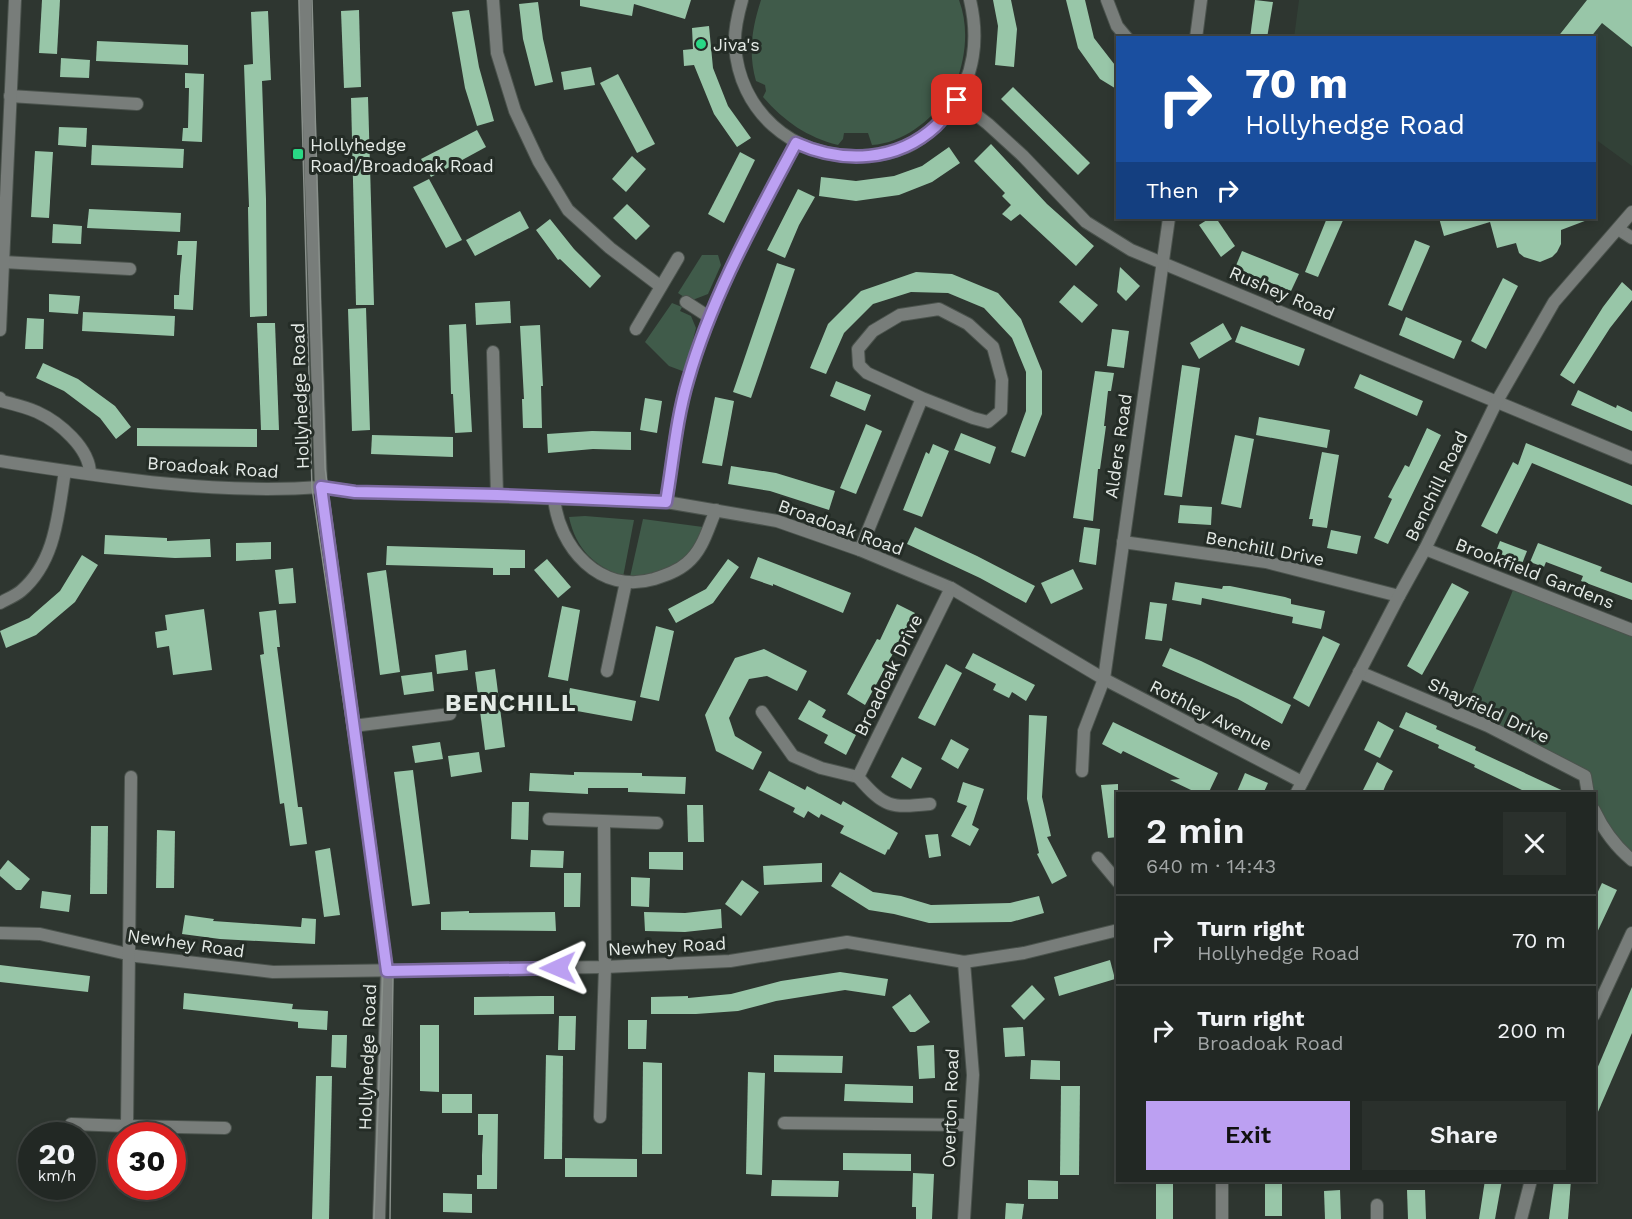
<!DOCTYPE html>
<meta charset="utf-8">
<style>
:root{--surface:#222824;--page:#2a302c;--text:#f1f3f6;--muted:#a2a6a6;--line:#3f4441;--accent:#bca0f2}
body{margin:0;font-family:"Work Sans",sans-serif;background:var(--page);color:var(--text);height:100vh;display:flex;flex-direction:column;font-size:22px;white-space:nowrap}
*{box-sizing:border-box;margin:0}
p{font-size:20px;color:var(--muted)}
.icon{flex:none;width:33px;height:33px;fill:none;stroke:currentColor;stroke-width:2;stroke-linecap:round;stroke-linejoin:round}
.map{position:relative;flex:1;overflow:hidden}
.sheet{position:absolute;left:1116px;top:792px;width:480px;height:390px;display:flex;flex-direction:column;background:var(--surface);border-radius:0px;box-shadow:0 3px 9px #0003,0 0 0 2px var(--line)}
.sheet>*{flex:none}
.top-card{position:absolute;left:1116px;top:36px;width:480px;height:183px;border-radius:0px;box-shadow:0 3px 9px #0003,0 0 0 2px var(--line);background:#1a4fa0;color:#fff;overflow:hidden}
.speed{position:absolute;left:18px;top:1122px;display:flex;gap:12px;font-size:30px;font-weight:700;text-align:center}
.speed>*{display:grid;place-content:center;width:78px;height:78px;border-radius:50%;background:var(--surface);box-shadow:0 3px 9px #0003,0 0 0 2px var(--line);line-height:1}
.speed small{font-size:15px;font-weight:400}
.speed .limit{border:9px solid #d22;background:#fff;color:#111}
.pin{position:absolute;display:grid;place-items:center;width:51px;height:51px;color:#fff;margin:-26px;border-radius:12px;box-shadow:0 3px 9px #0006}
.me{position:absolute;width:66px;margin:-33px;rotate:269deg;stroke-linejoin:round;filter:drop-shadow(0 0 4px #0008)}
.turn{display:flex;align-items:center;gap:21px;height:126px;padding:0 30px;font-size:27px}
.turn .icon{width:78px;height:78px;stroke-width:2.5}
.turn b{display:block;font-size:42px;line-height:51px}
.then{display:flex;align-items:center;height:57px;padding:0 30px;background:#0003;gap:12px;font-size:22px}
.round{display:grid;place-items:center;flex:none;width:63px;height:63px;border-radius:0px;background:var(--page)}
.overview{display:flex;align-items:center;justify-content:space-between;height:102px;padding:0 30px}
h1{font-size:36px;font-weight:600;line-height:45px}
.button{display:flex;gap:12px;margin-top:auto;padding:12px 30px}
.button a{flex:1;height:69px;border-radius:0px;background:var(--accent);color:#111;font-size:24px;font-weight:600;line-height:69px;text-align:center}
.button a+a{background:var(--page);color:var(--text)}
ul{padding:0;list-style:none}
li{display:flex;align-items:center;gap:18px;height:90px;padding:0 30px;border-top:2px solid var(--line)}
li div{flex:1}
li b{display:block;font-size:22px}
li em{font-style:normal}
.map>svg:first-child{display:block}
</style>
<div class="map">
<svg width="1632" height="1219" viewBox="0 0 1632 1219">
<rect width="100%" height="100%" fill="#2e3630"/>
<path fill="#324137" d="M1299 0H1632V166L1595 139 1594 38H1294Z"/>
<g fill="#405b4a">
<path d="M761 0H959C969 27 966 56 956 83H946L945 89 948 97C930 121 903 143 872 145L868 133H844L843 139 838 145C807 137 785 122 763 97L766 91 765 85 756 81C748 53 752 28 761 0Z"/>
<path d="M702 255H718L721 265 708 294 690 301 678 293Z"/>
<path d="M672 303 682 307 680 311 691 316 696 328 685 372 669 366 645 342Z"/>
<path d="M585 516 634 520 623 577C594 565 576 550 569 517Z"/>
<path d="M643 519 703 527 696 548 686 559 662 574 630 577Z"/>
<path d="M1515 585 1632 630V860L1595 810 1594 794 1588 793 1585 776 1463 715Z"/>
</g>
<g fill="#98c6a8">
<path d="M42 0H60L57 54 39 53Z"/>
<path d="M580 0H691L685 19 634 4 632 16 580 6Z"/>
<path d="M993 0H1011L1017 29 1014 67 995 65 998 26Z"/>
<path d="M1066 0H1085L1094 38 1118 69V90L1100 79 1078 48Z"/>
<path d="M1255 0 1273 2 1267 38H1250Z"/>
<path d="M1587 0H1632V47L1602 23 1590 38H1557Z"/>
<path d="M538 2 543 39 553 82 535 86 523 39 519 4Z"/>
<path d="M359 10 361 87 344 88 341 11Z"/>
<path d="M469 10 479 67 494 121 477 126 465 88 452 12Z"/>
<path d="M268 11 271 80 262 81 266 199 267 316 250 317 248 207H249L244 65 253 64 251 12Z"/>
<path d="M709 26 713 68 728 106 751 138 737 147 714 114 694 65 684 66 683 50 693 49 692 28Z"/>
<path d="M97 41 188 45V65L96 61Z"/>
<path d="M61 58 90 60 89 78 60 77Z"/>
<path d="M591 67 595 85 564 90 561 72Z"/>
<path d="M185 73 204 74 202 142 182 141 183 128H188L189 88H185Z"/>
<path d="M618 74 655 144 637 153 600 83Z"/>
<path d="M1013 87 1090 163 1078 175 1001 99Z"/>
<path d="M368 97 374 305H356L351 98Z"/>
<path d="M59 127 87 128 86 147 58 145Z"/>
<path d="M477 130 486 147 431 177 421 159Z"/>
<path d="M991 144 1047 204 1094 246 1076 266 1020 214 1011 221 1002 214 1011 205 1002 196 1005 193 974 161Z"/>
<path d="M92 145 184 149 183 168 91 165Z"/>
<path d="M949 147 960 163 932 182 899 195 856 201 819 196 821 177 856 181 894 176 922 166Z"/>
<path d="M35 151 53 152 49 218 31 217Z"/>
<path d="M740 152 755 160 724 223 708 214Z"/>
<path d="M632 156 646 169 626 192 612 179Z"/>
<path d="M429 179 462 240 446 248 413 187Z"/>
<path d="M798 189 815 197 799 225 785 258 767 250Z"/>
<path d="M627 204 650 226 636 240 613 218Z"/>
<path d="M89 209 181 213 180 232 87 228Z"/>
<path d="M520 211 529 228 475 256 466 240Z"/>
<path d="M1210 218H1216L1235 246 1221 257 1199 225Z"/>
<path d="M1327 218H1344L1318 277 1305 272Z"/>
<path d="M1439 218H1590V219L1561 230V244L1557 252 1552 257 1540 262 1524 257 1519 253 1516 243 1497 248 1490 222 1444 236Z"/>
<path d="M550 219 574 249 601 276 590 288 560 259 558 260 536 230Z"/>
<path d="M53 224 82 226 81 244 52 243Z"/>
<path d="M1415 240 1430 246 1402 311 1388 305Z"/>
<path d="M178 241H197L193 310 174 309V295H179L180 276 182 255H177Z"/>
<path d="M1242 251 1299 274 1291 291 1235 268Z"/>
<path d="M777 263 795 269 751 398 733 392Z"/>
<path d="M1120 267 1140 286 1126 301 1117 292Z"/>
<path d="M916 272 952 274 998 293 1021 319 1042 371V414L1025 457 1011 452 1026 411V372L1012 338 984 308 948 293 911 292 873 304 844 333 826 374 810 368 828 324 861 291Z"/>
<path d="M1503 278 1518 286 1486 349 1471 341Z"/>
<path d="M1622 282 1632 291V300L1610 328 1574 384 1560 375 1603 307Z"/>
<path d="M1074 285 1098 305 1082 323 1059 302Z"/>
<path d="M49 294 80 296 78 314 49 312Z"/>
<path d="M510 301 511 323 476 325 475 303Z"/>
<path d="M366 308 370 430 352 431 348 309Z"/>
<path d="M83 312 175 316 174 336 82 331Z"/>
<path d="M1406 317 1462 341 1454 359 1399 335Z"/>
<path d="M27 318 44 319 43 349H25Z"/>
<path d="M257 323H275L279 430H261Z"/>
<path d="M1223 323 1232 339 1199 359 1190 343Z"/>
<path d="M466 324 472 432 455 433 453 394H451L449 325Z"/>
<path d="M540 325 543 386H541L542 428H523L522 399H524L520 326Z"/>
<path d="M1241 326 1305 349 1299 366 1235 342Z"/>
<path d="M1112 329 1129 331 1124 368 1107 366Z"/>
<path d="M43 363 78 379 115 406 131 427 116 439 100 418 64 391 36 378Z"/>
<path d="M1182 365 1200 368 1182 497 1164 495Z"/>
<path d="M1095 371 1114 373 1111 391H1108L1104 426H1106L1100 469H1098L1093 521 1073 518Z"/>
<path d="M1360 374 1423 401 1417 416 1354 388Z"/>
<path d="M836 381 871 395 865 411 830 396Z"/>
<path d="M1578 390 1616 408 1617 405 1632 412V431L1571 405Z"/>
<path d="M715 397 734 401 722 466 702 463Z"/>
<path d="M645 398 662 401 657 433 640 430Z"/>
<path d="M1259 417 1330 430 1327 448 1256 435Z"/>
<path d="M866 424 882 431 856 494 840 488Z"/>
<path d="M137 428 257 429V447L137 446Z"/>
<path d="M1427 428 1441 435 1388 544 1374 538 1392 499 1388 497 1405 465 1409 467Z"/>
<path d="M592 431 631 432V450L593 449 548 453 547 434Z"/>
<path d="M961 433 996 447 990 464 954 450Z"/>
<path d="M372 435 453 437V457L371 454Z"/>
<path d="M1235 435 1254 439 1241 508 1221 504Z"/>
<path d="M1526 443 1632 486V505L1532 463 1497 534 1481 526 1513 462 1518 465Z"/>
<path d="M933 444 949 451 922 517 903 510 926 452 929 454Z"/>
<path d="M1322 452 1339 455 1327 528 1312 526 1313 519H1309Z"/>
<path d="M731 466 776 473 835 491 829 510 770 491 728 484Z"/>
<path d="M1180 505 1212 507 1211 525 1178 523Z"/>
<path d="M915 527 977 556 1035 586 1026 603 980 578 907 544Z"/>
<path d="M1084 527 1100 529 1096 565 1079 562Z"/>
<path d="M1331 530 1361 536 1357 554 1327 548Z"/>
<path d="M105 535 167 538V541L210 539 211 557 175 558 104 554Z"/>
<path d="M1500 541 1527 551 1520 569 1493 559Z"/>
<path d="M271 542V559L236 561V543Z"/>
<path d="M1538 543 1602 567 1600 571 1632 583V600L1581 581 1583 576 1546 562 1544 567 1530 562Z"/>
<path d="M387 546 525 550V568H510V575H493V568L386 565Z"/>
<path d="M82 555 98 565 75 602 36 635 6 648 0 631 29 618 60 591Z"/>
<path d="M758 557 851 593 843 613 773 584V586L750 578Z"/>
<path d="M547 559 571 587 558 598 534 570Z"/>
<path d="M728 559 739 567 713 603 676 623 668 609 706 589Z"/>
<path d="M293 568 296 603 279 604 275 570Z"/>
<path d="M1073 569 1083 589 1051 604 1041 583Z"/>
<path d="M386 570 400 672 380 675 367 573Z"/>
<path d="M1175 582 1222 589 1223 586H1230L1285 597 1291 599V604L1325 611 1321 629 1292 623 1293 617 1202 598 1201 605 1172 600Z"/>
<path d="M1452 583 1469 592 1422 675 1407 666Z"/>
<path d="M1150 602 1167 604 1162 641 1145 639Z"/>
<path d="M897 604 915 613 865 705 847 694 877 639 880 640Z"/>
<path d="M562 606 580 610 568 681 548 677Z"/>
<path d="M204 609 212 670 173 675 169 646 157 648 155 632 167 630 165 615Z"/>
<path d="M276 610 280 647H277L288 731 298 807H302L307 844 290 846 284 803 280 804 260 655 264 654 259 612Z"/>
<path d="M656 626 674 631 659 701 640 697Z"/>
<path d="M1323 636 1340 644 1309 707 1293 698Z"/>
<path d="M1170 648 1201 661 1291 705 1282 724 1238 699 1162 666Z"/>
<path d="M764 649 807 671 797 691 767 676 749 679 729 718 735 736 762 752 753 770 716 751 705 715 735 658Z"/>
<path d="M466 650 468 670 437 674 435 655Z"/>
<path d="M973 653 1035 685 1026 701 1012 692 1009 698 993 690 996 684 965 668Z"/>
<path d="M946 664 962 673 935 726 918 718Z"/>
<path d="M495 669 505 747 485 750 475 672Z"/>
<path d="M432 672 434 691 404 695 401 676Z"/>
<path d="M570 688 636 701 632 721 566 709Z"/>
<path d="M809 700 826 710 822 717 856 735 846 755 824 743 828 735 798 719Z"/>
<path d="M1406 712 1437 726 1436 729 1476 747 1475 750 1570 794H1530L1474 767 1475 765 1438 748 1439 745 1399 727Z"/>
<path d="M1029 715 1047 716 1042 797 1051 836 1047 837 1067 876 1052 884 1037 854 1039 853 1027 799Z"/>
<path d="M1378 721 1394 730 1380 758 1364 750Z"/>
<path d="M1113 722 1218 773 1208 794H1189L1191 790 1170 780 1180 779 1123 751 1121 754 1102 744Z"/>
<path d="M951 739 969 749 958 769 941 759Z"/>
<path d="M440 742 443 759 415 763 412 746Z"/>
<path d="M479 752 482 772 451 777 448 756Z"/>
<path d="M902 757 922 768 911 789 891 777Z"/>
<path d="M1377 762 1393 771 1386 784 1382 794H1361Z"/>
<path d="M413 770 430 904 412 906 394 772Z"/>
<path d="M769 771 805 790 807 786 841 805 843 801 898 833 889 850 888 849 885 855 840 833 844 826 821 814 819 818 808 811 804 818 793 812 795 808 759 790Z"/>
<path d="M574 772 642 773V776L686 777 685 794 628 792V788H588V794L529 791 530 773 574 775Z"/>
<path d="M1245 773 1268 783 1263 794H1236Z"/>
<path d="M963 782 984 789 972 825 979 829 970 846 951 836 967 806 957 802Z"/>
<path d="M1118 784V837L1108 838 1101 785Z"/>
<path d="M512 802H529L528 840 511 839Z"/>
<path d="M687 805H703L704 842H688Z"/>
<path d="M91 826H108L107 894H90Z"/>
<path d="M157 830 175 831 174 888H156Z"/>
<path d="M938 834 941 856 929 858 925 835Z"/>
<path d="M330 848 340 915 324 917 315 851Z"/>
<path d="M531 850 564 851 563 868 530 867Z"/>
<path d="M649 852H683V870L649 869Z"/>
<path d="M8 860 30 879 21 890H16L0 876V870Z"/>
<path d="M822 863V882L764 885 763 866Z"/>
<path d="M840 872 873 892 901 896 931 905 1010 903 1039 896 1044 913 1011 922 929 923 894 914 869 910 831 886Z"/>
<path d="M564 873H581L580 907H564Z"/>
<path d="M631 877 650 878 649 907 631 906Z"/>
<path d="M742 880 759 892 741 916 725 904Z"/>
<path d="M1602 883 1617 890 1594 939V900Z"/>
<path d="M42 891 71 895 69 912 40 908Z"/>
<path d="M721 909 722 928 685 932 645 931 644 912 685 913Z"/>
<path d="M469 911V913L555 912 556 931 441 930V912Z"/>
<path d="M185 915 214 919 213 921 287 926 301 927 302 918 316 919 315 944 220 939 182 934Z"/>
<path d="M1110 960 1115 979 1059 996 1054 977Z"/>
<path d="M0 965 90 976 88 992 0 982Z"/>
<path d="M840 972 888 979 885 996 845 990 776 1001 738 1011 696 1014H651V997L688 996V998L731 994 781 981Z"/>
<path d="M1032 985 1045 999 1024 1020 1011 1006Z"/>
<path d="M1632 987V1033L1594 1121V1076Z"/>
<path d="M184 993 293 1004 292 1009 328 1011 327 1030 298 1028V1022L183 1009Z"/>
<path d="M910 994 930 1022 915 1032H910L892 1007Z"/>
<path d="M542 996H554V1014L474 1015V997Z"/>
<path d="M559 1016H576L575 1050H558Z"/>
<path d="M628 1020H647L646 1049H628Z"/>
<path d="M420 1025H439V1092L420 1091Z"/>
<path d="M1023 1027 1025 1056 1005 1057 1003 1028Z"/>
<path d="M332 1035H347L346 1068 331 1067Z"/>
<path d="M934 1045 935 1078 919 1079 917 1046Z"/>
<path d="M546 1055 563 1056 562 1159H544Z"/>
<path d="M774 1055 843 1056 842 1073 774 1072Z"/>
<path d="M1031 1060 1060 1061V1080L1030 1079Z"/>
<path d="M643 1062 662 1063V1154H642Z"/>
<path d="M748 1072 765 1073 762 1175 746 1174Z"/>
<path d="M316 1076H332L329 1219H312Z"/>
<path d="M845 1084 913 1086V1103L844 1101Z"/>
<path d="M1061 1086H1080L1079 1175H1060Z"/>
<rect x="442" y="1094" width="30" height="19"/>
<path d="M478 1114H498L497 1189H477V1175H482V1155L483 1135H478Z"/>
<path d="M843 1153 911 1154V1171L843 1170Z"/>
<path d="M565 1158 637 1159V1177H565Z"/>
<path d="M913 1173 934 1174 932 1219H916V1207H912Z"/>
<path d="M772 1180 839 1181 838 1197 771 1196Z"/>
<path d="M1028 1180 1058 1181V1199H1028Z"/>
<rect x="1156" y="1180" width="17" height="39"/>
<rect x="1265" y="1180" width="17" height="36"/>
<path d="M1485 1180H1502L1495 1219H1479Z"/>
<path d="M1554 1180H1571L1568 1219H1549Z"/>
<path d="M1340 1190 1341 1219H1325L1324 1191Z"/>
<path d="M1407 1190H1425L1426 1219H1408Z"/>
<path d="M443 1193 472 1194V1213L443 1212Z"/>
<path d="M1006 1203 1024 1204 1022 1219H1005Z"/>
</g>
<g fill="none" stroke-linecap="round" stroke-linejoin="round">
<g stroke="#4b534d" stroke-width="14">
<g id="minor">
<path d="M493 0 497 53 515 111 539 162 568 210 610 248 660 286"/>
<path d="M742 0C738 14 734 30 735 45 739 111 792 157 856 156 873 156 890 154 906 147 924 139 938 124 950 108 975 77 979 38 970 0"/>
<path d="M1107 0 1117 26 1127 38"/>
<path d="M1196 38 1201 0"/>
<path d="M10 96 137 104"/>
<path d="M957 100 988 124 1023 156 1086 222 1131 250 1632 458"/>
<path d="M1618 229 1632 238"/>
<path d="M3 262 130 269"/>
<path d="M686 302 709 317"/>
<path d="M636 329 678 258"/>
<path d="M0 330 15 0"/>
<path d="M493 352 497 495"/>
<path d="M0 398 1 401C13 404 26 407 37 412 59 422 90 448 90 474"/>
<path d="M321 487 355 492 666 502 777 521 860 550 951 588 1104 679 1302 782"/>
<path d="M554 497C558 547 600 595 654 579 666 575 678 571 687 563 703 550 708 528 716 510"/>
<path d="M666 502C673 461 676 419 688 380 712 296 755 220 796 143"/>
<path d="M1123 542 1266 562 1399 596"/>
<path d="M1425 549 1632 630"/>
<path d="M860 550 922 398 973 418 988 422 1001 411 1002 380 993 347 968 324 939 309 900 315 873 331 858 349 859 365 867 373 922 398"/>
<path d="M0 603C7 599 15 596 21 591 56 561 58 514 65 471"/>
<path d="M607 671 626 582"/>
<path d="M1359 672 1488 726 1585 776 1588 794"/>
<path d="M762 712 793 756 821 768 858 777"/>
<path d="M353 726 450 714"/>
<path d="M1082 771 1084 731 1104 679 1169 218"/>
<path d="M1296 794 1399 596 1425 549 1497 401 1554 302 1632 212"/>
<path d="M930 804C890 808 885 808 858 777L951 588"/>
<path d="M1594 810C1603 829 1616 847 1632 860"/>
<path d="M549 819 657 823"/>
<path d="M1098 858 1118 882"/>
<path d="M0 933 40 934 136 956 273 972 605 967 730 961 847 942 964 962 1024 953 1118 930"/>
<path d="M964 962 973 1075 964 1219"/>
<path d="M1594 1015 1632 933"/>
<path d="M600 1117 605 967 604 822"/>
<path d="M784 1123 969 1125"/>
<path d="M71 1124 127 1126 131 777"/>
<path d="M127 1126 225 1128"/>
<path d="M1377 1205V1219"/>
<path d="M1222 1219V1180"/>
<path d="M1521 1219 1531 1180"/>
</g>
</g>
<g stroke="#4b534d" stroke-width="14">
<g id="tertiary">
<path d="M305 0 321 487 387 971 379 1219"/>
<path d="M0 461C104 477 215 495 321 487"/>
</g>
</g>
<use href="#minor" stroke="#787d7a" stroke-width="12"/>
<use href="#tertiary" stroke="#787d7a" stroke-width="12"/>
<g stroke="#89908b" stroke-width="1.5">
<path d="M299 0 312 488 383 971 374 1219"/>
<path d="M312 0 325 468 393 970 390 1219"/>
</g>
</g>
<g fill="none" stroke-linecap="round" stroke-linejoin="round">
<g stroke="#7a689d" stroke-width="15">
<path id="route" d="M558 968 387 971 321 487 355 492 497 495 666 502C673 462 676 420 688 380 712 296 755 220 796 143 843 164 897 162 936 126 944 118 950 108 957 100"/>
</g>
<use href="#route" stroke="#bca0f2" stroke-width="10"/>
</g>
<g fill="#29d885" stroke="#242c26" stroke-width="2">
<circle cx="701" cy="44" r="6"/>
<rect x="292" y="148" width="12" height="12" rx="3"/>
</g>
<g text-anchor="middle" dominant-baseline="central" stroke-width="6" stroke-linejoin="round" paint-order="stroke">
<g font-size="18" fill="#e4eae6" stroke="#242c26" text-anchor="start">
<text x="713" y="44">Jiva's</text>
<text x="310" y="144">Hollyhedge<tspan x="310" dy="21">Road/Broadoak Road</tspan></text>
</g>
<g font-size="18" fill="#e4eae6" stroke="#242c26">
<text transform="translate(1282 293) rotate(23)">Rushey Road</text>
<text transform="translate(300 396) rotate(-92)">Hollyhedge Road</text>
<text transform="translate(1118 446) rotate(-82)">Alders Road</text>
<text transform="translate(213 467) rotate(4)">Broadoak Road</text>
<text transform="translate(1436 486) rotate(-64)">Benchill Road</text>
<text transform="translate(841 527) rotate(20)">Broadoak Road</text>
<text transform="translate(1265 548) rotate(11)">Benchill Drive</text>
<text transform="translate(1535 573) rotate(21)">Brookfield Gardens</text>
<text transform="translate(888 675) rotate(-64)">Broadoak Drive</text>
<text transform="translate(1489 710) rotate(25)">Shayfield Drive</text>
<text transform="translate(1211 715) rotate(27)">Rothley Avenue</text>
<text transform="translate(186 943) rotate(8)">Newhey Road</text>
<text transform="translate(667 946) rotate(-3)">Newhey Road</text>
<text transform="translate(367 1057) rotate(-88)">Hollyhedge Road</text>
<text transform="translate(950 1108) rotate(-88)">Overton Road</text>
</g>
<g font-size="24" font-weight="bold" letter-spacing="1.5" fill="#e4eae6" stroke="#242c26">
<text x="511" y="703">BENCHILL</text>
</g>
</g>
</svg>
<div class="speed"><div>20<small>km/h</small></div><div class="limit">30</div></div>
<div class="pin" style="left:957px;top:100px;background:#d93025"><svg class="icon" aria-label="arrive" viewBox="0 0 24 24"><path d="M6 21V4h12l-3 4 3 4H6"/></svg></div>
<svg class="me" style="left:558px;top:968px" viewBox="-20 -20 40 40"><path d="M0-17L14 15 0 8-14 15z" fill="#bca0f2" stroke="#fff" stroke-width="4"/></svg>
<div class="top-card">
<div class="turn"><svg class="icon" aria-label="right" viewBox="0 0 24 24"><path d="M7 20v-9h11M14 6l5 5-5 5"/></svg><div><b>70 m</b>Hollyhedge Road</div></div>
<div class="then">Then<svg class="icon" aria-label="right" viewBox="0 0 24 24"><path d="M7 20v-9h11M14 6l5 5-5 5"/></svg></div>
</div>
<section class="sheet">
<div class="overview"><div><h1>2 min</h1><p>640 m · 14:43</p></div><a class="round"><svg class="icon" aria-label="close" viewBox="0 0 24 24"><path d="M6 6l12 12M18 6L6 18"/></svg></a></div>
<ul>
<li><svg class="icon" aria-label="right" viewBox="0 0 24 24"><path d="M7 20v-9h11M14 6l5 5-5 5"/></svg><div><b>Turn right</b><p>Hollyhedge Road</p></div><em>70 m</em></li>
<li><svg class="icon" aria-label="right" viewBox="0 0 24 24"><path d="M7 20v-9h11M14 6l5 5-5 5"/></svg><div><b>Turn right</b><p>Broadoak Road</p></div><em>200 m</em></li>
</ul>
<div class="button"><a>Exit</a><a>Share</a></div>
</section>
</div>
